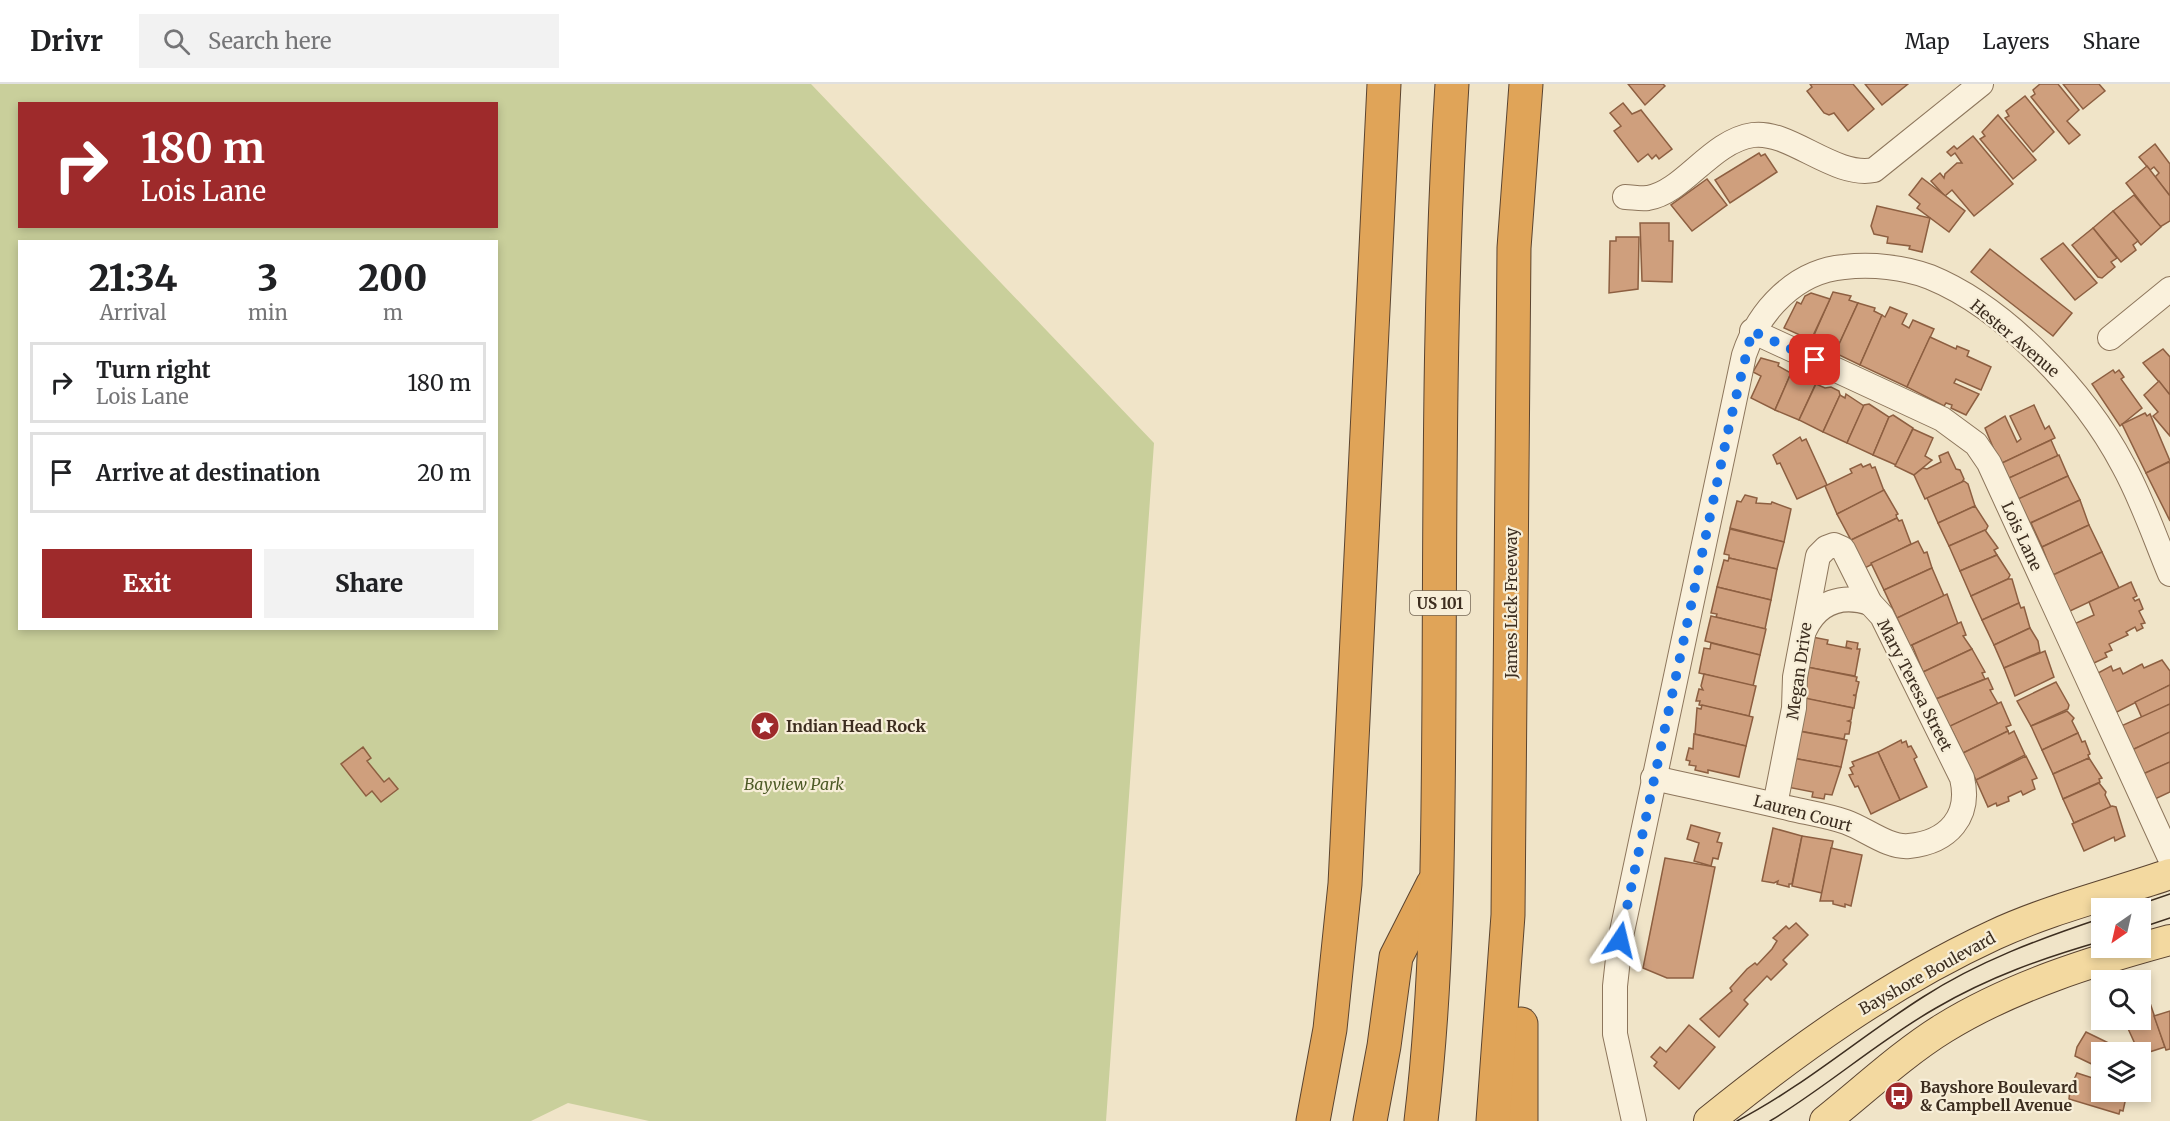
<!DOCTYPE html>
<style>
:root{--surface:#fff;--page:#f2f2f2;--text:#202124;--muted:#757577;--line:#e0e0e0;--accent:#9e2a2b}
body{margin:0;font-family:Merriweather,serif;background:var(--page);color:var(--text);height:100vh;display:flex;flex-direction:column;font-size:22px;white-space:nowrap}
*{box-sizing:border-box;margin:0}
p{font-size:20px;color:var(--muted)}
.icon{flex:none;width:33px;height:33px;fill:none;stroke:currentColor;stroke-width:2;stroke-linecap:round;stroke-linejoin:round}
.map{position:relative;flex:1;overflow:hidden}
.sheet{position:absolute;left:18px;top:156px;width:480px;height:390px;display:flex;flex-direction:column;background:var(--surface);border-radius:0px;box-shadow:0 3px 9px #0003}
.sheet>*{flex:none}
.hud{position:absolute;left:18px;top:18px;width:480px;height:126px;border-radius:0px;box-shadow:0 3px 9px #0003;background:#9e2a2b;color:#fff;overflow:hidden}
.needle{width:39px;rotate:214deg}
.tools{position:absolute;left:2091px;top:814px;display:grid;gap:12px}
.tools a{display:grid;place-items:center;width:60px;height:60px;border-radius:0px;background:var(--surface);box-shadow:0 3px 9px #0003;font-size:30px}
.pin{position:absolute;display:grid;place-items:center;width:51px;height:51px;color:#fff;margin:-26px;border-radius:12px;box-shadow:0 3px 9px #0006}
.me{position:absolute;width:66px;margin:-33px;rotate:10deg;stroke-linejoin:round;filter:drop-shadow(0 0 4px #0008)}
.turn{display:flex;align-items:center;gap:21px;height:126px;padding:0 24px;font-size:27px}
.turn .icon{width:78px;height:78px;stroke-width:2.5}
.turn b{display:block;font-size:42px;line-height:51px}
.eta{display:flex;justify-content:space-evenly;align-items:center;height:102px;text-align:center}
.eta b{font-size:36px;font-weight:800;line-height:42px}
.button{display:flex;gap:12px;margin-top:auto;padding:12px 24px}
.button a{flex:1;height:69px;border-radius:0px;background:var(--accent);color:#fff;font-size:24px;font-weight:800;line-height:69px;text-align:center}
.button a+a{background:var(--page);color:var(--text)}
ul{padding:0;list-style:none}
li{display:flex;align-items:center;gap:18px;height:81px;margin:0 12px 9px;padding:0 12px;border:3px solid var(--line);border-radius:0px}
li div{flex:1}
li b{display:block;font-size:22px}
li em{font-style:normal}
header{display:flex;align-items:center;gap:36px;box-sizing:border-box;height:84px;padding:0 30px;background:var(--surface);border-bottom:2px solid var(--line)}
header strong{font-size:28px}
nav{display:flex;gap:33px;margin-inline-start:auto;font-size:21px}
.search{width:420px;height:54px;background:var(--page);display:flex;align-items:center;gap:15px;box-sizing:border-box;padding:0 21px;border-radius:0px;color:var(--muted);font-size:22px}
.map>svg:first-child{display:block}
</style>
<header>
<strong>Drivr</strong>
<div class="search"><svg class="icon" aria-label="search" viewBox="0 0 24 24"><circle cx="10" cy="10" r="6"/><path d="M15 15l6 6"/></svg>Search here</div>
<nav><a>Map</a><a>Layers</a><a>Share</a></nav>
</header>
<div class="map">
<svg width="2170" height="1037" viewBox="0 0 2170 1037">
<rect width="100%" height="100%" fill="#f0e4c8"/>
<path fill="#c9cf9b" fill-rule="evenodd" d="M0 0H811L1154 359 1106 1037H649L568 1019 531 1037H0ZM20 20H496V142H20ZM20 158H496V544H20Z"/>
<g fill="#cf9f7d" stroke="#8d5f41" stroke-width="1.5">
<path d="M1628 0H1663L1665 2 1645 21Z"/>
<path d="M1810 0H1853L1874 25 1848 47 1834 29 1829 31 1824 29 1807 7 1812 3Z"/>
<path d="M1865 0H1908L1882 21Z"/>
<path d="M2040 0H2058L2079 26 2067 37 2080 51 2069 60 2031 13 2035 10 2033 6Z"/>
<path d="M2063 0H2099L2105 7 2083 25Z"/>
<path d="M2025 12 2054 48 2033 68 2005 34 2009 32 2006 27Z"/>
<path d="M1623 19 1632 30 1641 26 1672 65 1659 75 1656 71 1652 75 1648 70 1638 78 1614 47 1621 42 1610 29Z"/>
<path d="M1998 31 2036 76 2013 95 1980 55 1985 52 1982 48Z"/>
<path d="M1973 52 2013 100 1974 132 1952 106 1945 112 1931 97 1940 89 1944 94 1945 90 1957 79H1962L1955 69 1951 72 1947 68 1954 62 1957 65Z"/>
<path d="M2155 60 2170 80V112L2155 93 2159 89 2154 83 2150 86 2139 73Z"/>
<path d="M1759 69 1761 72 1765 70 1777 88 1730 119 1715 96Z"/>
<path d="M2147 82 2170 112V137L2160 143 2126 99Z"/>
<path d="M1922 94 1965 127 1949 148 1917 124 1920 120 1909 111Z"/>
<path d="M1707 95 1727 121 1692 147 1671 121Z"/>
<path d="M2134 111 2161 143 2141 161 2113 127Z"/>
<path d="M1877 122 1930 134 1922 168 1909 165 1910 162 1887 159 1888 153 1874 150 1871 142Z"/>
<path d="M2113 127 2138 157 2133 161 2136 166 2121 178 2093 144Z"/>
<path d="M1640 139H1669V157H1673L1672 198 1642 197Z"/>
<path d="M2093 144 2117 174 2111 178 2115 183 2102 194 2098 193 2072 161Z"/>
<path d="M1616 153H1639L1638 205 1609 209 1610 157H1616Z"/>
<path d="M2063 159 2097 199 2075 216 2041 175Z"/>
<path d="M1990 165 2072 229 2053 252 1971 188Z"/>
<path d="M1833 208 1851 212 1849 216 1858 219 1835 269 1811 258Z"/>
<path d="M1811 209 1830 215 1811 256 1784 244 1797 218 1801 220 1805 212Z"/>
<path d="M1858 219 1875 224 1874 227 1882 231 1860 281 1835 269Z"/>
<path d="M1890 223 1907 230 1902 240 1909 244 1913 236 1934 245 1907 303 1860 281 1882 231 1885 233Z"/>
<path d="M1930 253 1956 265 1957 262 1969 267 1967 272 1991 283 1981 306 1956 295 1954 299 1979 310 1966 331 1951 324 1952 321 1946 319 1944 322 1907 303Z"/>
<path d="M2163 265 2170 273V311L2143 279Z"/>
<path d="M1761 274 1779 279 1778 282 1791 289 1775 326 1751 314 1761 292 1753 288Z"/>
<path d="M2113 286 2115 289 2119 286 2124 293 2121 295 2142 324 2120 342 2092 300Z"/>
<path d="M1791 289 1803 294 1806 292 1816 299 1799 336 1775 326Z"/>
<path d="M2159 297 2170 311V352L2153 332 2158 328 2144 311Z"/>
<path d="M1816 300 1825 304 1831 303 1839 307 1840 311 1823 348 1799 336Z"/>
<path d="M1846 310 1864 322 1847 359 1823 348 1840 311 1845 314Z"/>
<path d="M1869 320 1889 333 1873 371 1847 359 1864 321Z"/>
<path d="M2034 321 2045 345 2049 342 2055 354 2000 380 1985 344 2005 332 2017 358 2021 355 2010 332Z"/>
<path d="M2145 329 2147 332 2150 330 2170 377 2146 389 2122 340Z"/>
<path d="M1893 331 1913 344 1896 381 1873 371 1889 333Z"/>
<path d="M1913 345 1933 354 1925 372 1932 376 1914 391 1895 382Z"/>
<path d="M1800 353 1802 357 1806 355 1827 401 1797 415 1780 379 1777 380 1773 371Z"/>
<path d="M2051 356 2058 372 2009 394 2002 379Z"/>
<path d="M1948 368 1956 385 1960 386 1964 395 1962 398 1925 415 1914 391 1923 384 1927 385 1941 378 1939 372Z"/>
<path d="M2059 371 2068 392 2019 415 2009 394Z"/>
<path d="M2169 378 2170 380V437L2146 389Z"/>
<path d="M1861 380 1863 383 1870 380 1872 384 1875 383 1884 407 1837 430 1825 402 1852 389 1850 385Z"/>
<path d="M2068 392 2080 416 2030 439 2018 415Z"/>
<path d="M1964 397 1968 400 1975 422 1938 439 1927 414Z"/>
<path d="M1884 406 1898 430 1896 431 1897 434 1851 456 1837 430Z"/>
<path d="M1745 411 1757 414 1756 419 1771 420 1772 418 1791 425 1784 458 1730 444 1737 417 1741 418Z"/>
<path d="M2080 416 2089 441 2042 463 2031 439Z"/>
<path d="M1975 422 1988 442 1986 446 1949 462 1938 439Z"/>
<path d="M1897 434 1899 437 1902 436 1911 460 1863 485 1851 456Z"/>
<path d="M2089 441 2102 468 2053 491 2042 463Z"/>
<path d="M1730 445 1784 458 1777 485 1729 474V471L1724 470Z"/>
<path d="M1985 446 1998 464 1994 466 1997 471 1960 487 1949 462Z"/>
<path d="M1918 457 1924 469 1927 468 1932 484 1884 506 1871 479Z"/>
<path d="M2102 468 2119 504 2070 527 2053 491Z"/>
<path d="M1997 471 2010 491 2008 495 1971 512 1960 487Z"/>
<path d="M1729 474 1777 485 1771 516 1717 503 1724 476 1728 477Z"/>
<path d="M1932 484 1944 512 1897 534 1884 506Z"/>
<path d="M2008 495H2012L2019 519 1982 536 1971 512Z"/>
<path d="M2131 498 2137 512 2133 514 2135 517 2139 515 2143 525 2139 527 2145 539 2141 540 2143 544 2137 547 2135 543 2126 548 2128 551 2109 560 2112 566 2105 569 2107 573 2094 579 2074 540 2094 531 2089 518Z"/>
<path d="M1717 503 1771 516 1765 545 1716 533 1717 530 1711 529Z"/>
<path d="M1947 510 1958 540 1910 562 1897 534Z"/>
<path d="M2019 519 2021 524 2024 523 2030 544 1994 561 1982 536Z"/>
<path d="M1711 532 1766 545 1760 571 1705 557Z"/>
<path d="M1961 538 1966 551 1963 552 1972 565 1923 588 1912 561Z"/>
<path d="M2030 544 2038 557 2040 568 2004 584 1994 561Z"/>
<path d="M1807 552 1828 556 1827 560 1852 565 1846 563 1847 557 1858 559 1857 565H1860L1855 592 1801 582Z"/>
<path d="M1711 559 1760 571 1753 602 1699 589 1704 564 1710 565Z"/>
<path d="M1972 565 1985 588 1982 589 1985 595 1936 615 1923 588Z"/>
<path d="M2045 567 2054 593 2015 612 2004 584Z"/>
<path d="M2162 576 2170 587V601L2113 630 2097 599 2102 596 2098 589 2111 582 2113 587 2120 584 2123 590 2142 580 2144 584Z"/>
<path d="M1807 583 1857 593 1856 597 1859 598 1856 611H1853L1856 612 1854 624 1802 614Z"/>
<path d="M1704 590 1756 602 1749 632 1699 621 1700 617H1696L1699 605 1703 606 1701 602Z"/>
<path d="M1988 594 1993 605 1990 606 1998 620 1949 643 1936 615Z"/>
<path d="M2056 598 2069 621 2068 625 2031 642 2017 617Z"/>
<path d="M2170 601V620L2142 634 2135 618Z"/>
<path d="M1800 613 1853 624 1851 636 1848 637 1851 638 1849 650H1845L1844 655 1794 646Z"/>
<path d="M2001 618 2011 641 2006 643 2008 647 1963 669 1950 642Z"/>
<path d="M2170 620V648L2132 666 2121 642Z"/>
<path d="M1702 621 1753 633 1746 662 1695 650 1697 624 1701 625Z"/>
<path d="M2067 627 2074 634 2072 637 2078 649 2042 666 2031 642Z"/>
<path d="M1793 646 1847 656 1841 683 1787 673Z"/>
<path d="M2008 647 2009 650 2014 647 2025 671 1976 696 1963 669Z"/>
<path d="M2170 648V678L2143 690 2132 666Z"/>
<path d="M2078 649 2082 658 2085 657 2090 670 2088 671 2089 674 2053 690 2042 666Z"/>
<path d="M1694 650 1746 662 1739 693 1708 686V689L1695 686 1696 682 1689 681 1690 677 1686 676 1689 664 1693 665Z"/>
<path d="M1901 656 1902 659 1906 657 1908 663 1911 662 1917 673 1914 675 1927 703 1900 716 1878 668Z"/>
<path d="M363 663 371 674 367 677 384 698 389 694 398 705 381 718 372 707 366 712 341 680Z"/>
<path d="M1878 668 1900 716 1871 730 1858 702 1855 703 1849 691 1853 690 1850 684 1854 682 1852 678Z"/>
<path d="M2026 672 2037 694 2032 696 2035 705 2023 711 2021 707 2008 713 2009 717 1997 722 1996 719 1988 723 1976 696Z"/>
<path d="M1787 673 1841 683 1832 711 1825 710 1824 715 1812 713 1813 708 1782 702Z"/>
<path d="M2089 674 2102 694 2099 695 2100 698 2063 715 2053 690Z"/>
<path d="M2170 678V708L2155 715 2143 690Z"/>
<path d="M2099 699 2106 708 2105 711 2111 723 2074 739 2063 715Z"/>
<path d="M2112 722 2116 723 2125 752 2115 757 2114 753 2084 767 2072 740Z"/>
<path d="M1691 741 1720 749 1717 758 1722 759 1718 775 1713 774 1711 782 1694 777 1699 759 1687 755Z"/>
<path d="M1773 744 1802 752 1792 800H1789V803L1777 800 1778 797 1774 799 1762 797Z"/>
<path d="M1802 752 1833 757 1822 809 1792 802Z"/>
<path d="M1831 764 1862 771 1851 822 1845 820V823L1833 820V817H1820Z"/>
<path d="M1665 774 1715 783 1693 894H1667L1643 884Z"/>
<path d="M1796 839 1808 851 1783 876 1787 880 1771 896 1767 892 1744 916 1748 920 1719 953 1700 935 1732 907 1730 904 1747 885 1755 879 1757 881 1772 865 1777 857 1773 854 1786 842 1789 845Z"/>
<path d="M2149 916 2165 963 2140 971 2126 940 2128 939 2127 936H2140V919Z"/>
<path d="M2170 927V965L2166 966 2154 932Z"/>
<path d="M1689 941 1715 963 1679 1005 1654 982 1657 978 1651 973 1660 963 1666 968Z"/>
<path d="M2086 948 2127 968 2126 969H2102V985L2075 972 2077 963Z"/>
<path d="M2077 989 2102 997V1008L2127 1009 2123 1027 2120 1026 2119 1030 2069 1015 2070 1005Z"/>
</g>
<g fill="none" stroke-linecap="round" stroke-linejoin="round">
<g stroke="#8d765c" stroke-width="26">
<g id="minor">
<path d="M1625 113C1632 113 1640 115 1648 114 1684 108 1711 57 1753 51 1790 46 1834 94 1874 86L1981 0"/>
<path d="M1752 247 1942 335 1976 360 1989 379 2170 774"/>
<path d="M2110 254 2170 205"/>
<path d="M1805 545C1818 518 1842 510 1870 519"/>
<path d="M1653 694C1699 704 1746 714 1792 725 1810 729 1829 732 1846 738 1866 745 1888 764 1909 762 1949 758 1971 732 1962 694L1882 532 1870 519 1843 465 1834 461 1826 464 1818 472 1795 593 1794 624 1775 721"/>
<path d="M1634 1037 1615 950V902L1620 857 1744 271C1759 226 1796 187 1844 183 1872 180 1904 183 1930 193 2006 224 2085 309 2123 381 2142 415 2155 454 2170 490"/>
</g>
</g>
<g stroke="#5b4430" stroke-width="32">
<g id="major">
<path d="M1709 1037C1798 965 1890 899 1994 851 2050 825 2112 810 2170 790"/>
<path d="M1825 1037C1864 1006 1902 970 1944 944 2012 902 2093 877 2170 856"/>
</g>
</g>
<g stroke="#5b4430" stroke-width="35">
<g id="highway">
<path d="M1521 940V1037"/>
<path d="M1313 1037 1330 945 1345 800 1384 0"/>
<path d="M1370 1037 1384 962 1396 873 1433 800"/>
<path d="M1421 1037C1438 895 1438 753 1439 610 1440 407 1439 203 1452 0"/>
<path d="M1493 1037 1508 831 1514 164 1526 0"/>
</g>
</g>
<use href="#minor" stroke="#faf1dc" stroke-width="24"/>
<use href="#major" stroke="#f3d9a0" stroke-width="30"/>
<use href="#highway" stroke="#e0a458" stroke-width="33"/>
<g stroke="#3d2e20" stroke-width="1.5">
<path d="M2126 825 2170 810"/>
<path d="M2140 844 2170 834"/>
<path d="M1737 1037C1804 1002 1860 953 1923 913 1979 877 2039 855 2102 834"/>
<path d="M1770 1037C1828 1002 1878 957 1936 924 1989 893 2043 874 2102 857"/>
</g>
</g>
<g fill="none" stroke-linecap="round" stroke-linejoin="round">
<path stroke="#1a73e8" stroke-width="10" stroke-dasharray="0 18" d="M1620 856 1730 338 1752 247 1815 276"/>
</g>
<defs>
<g id="sight-disc" transform="scale(1.5)"><circle r="9.5" fill="#9e2a2b" stroke="#f7eed8"/><path d="M0-6L1.8-2.2L6-1.7L2.9 1.2L3.7 5.4L0 3.3L-3.7 5.4L-2.9 1.2L-6-1.7L-1.8-2.2Z" fill="#fff"/></g>
<g id="bus-disc" transform="scale(1.5)"><circle r="9.5" fill="#9e2a2b" stroke="#f7eed8"/><path d="M-5-6H5V4H4V6H2V4H-2V6H-4V4H-5ZM-3.5-4V0h7V-4ZM-3.5 1.2v1.5H-2V1.2ZM2 1.2v1.5H3.5V1.2Z" fill="#fff"/></g>
</defs>
<g fill-rule="evenodd">
<use href="#sight-disc" x="765" y="642"/>
<use href="#bus-disc" x="1899" y="1012"/>
</g>
<g text-anchor="middle" dominant-baseline="central" stroke-width="4.5" stroke-linejoin="round" paint-order="stroke">
<rect fill="#f7eed8" stroke="#756857" stroke-width="1.5" x="1410" y="507" width="60" height="24" rx="4.5"/>
<g font-size="15" font-weight="bold" fill="#3d2e20">
<text x="1440" y="519">US 101</text>
</g>
<g font-size="16" fill="#3d2e20" stroke="#f7eed8">
<text transform="translate(2015 254) rotate(40)">Hester Avenue</text>
<text transform="translate(2022 452) rotate(65)">Lois Lane</text>
<text transform="translate(1511 519) rotate(-90)">James Lick Freeway</text>
<text transform="translate(1799 587) rotate(-82)">Megan Drive</text>
<text transform="translate(1915 601) rotate(63)">Mary Teresa Street</text>
<text transform="translate(1803 729) rotate(15)">Lauren Court</text>
<text transform="translate(1927 889) rotate(-29)">Bayshore Boulevard</text>
</g>
<g font-size="16" font-weight="bold" fill="#3d2e20" stroke="#f7eed8" text-anchor="start">
<text x="786" y="642">Indian Head Rock</text>
<text x="1920" y="1003">Bayshore Boulevard<tspan x="1920" dy="18">&amp; Campbell Avenue</tspan></text>
</g>
<g font-size="16" font-style="italic" fill="#4d5a26" stroke="#f7eed8">
<text x="794" y="700">Bayview Park</text>
</g>
</g>
</svg>
<div class="tools">
<a><svg class="needle" viewBox="-14 -14 28 28"><path d="M0-13l5 13h-10z" fill="#e53935"/><path d="M0 13l5-13h-10z" fill="#757577"/></svg></a>
<a><svg class="icon" aria-label="search" viewBox="0 0 24 24"><circle cx="10" cy="10" r="6"/><path d="M15 15l6 6"/></svg></a>
<a><svg class="icon" aria-label="layers" viewBox="0 0 24 24"><path d="M12 4l9 5-9 5-9-5zM3 14l9 5 9-5"/></svg></a>
</div>
<div class="pin" style="left:1815px;top:276px;background:#d93025"><svg class="icon" aria-label="arrive" viewBox="0 0 24 24"><path d="M6 21V4h12l-3 4 3 4H6"/></svg></div>
<svg class="me" style="left:1620px;top:856px" viewBox="-20 -20 40 40"><path d="M0-17L14 15 0 8-14 15z" fill="#1a73e8" stroke="#fff" stroke-width="4"/></svg>
<div class="hud">
<div class="turn"><svg class="icon" aria-label="right" viewBox="0 0 24 24"><path d="M7 20v-9h11M14 6l5 5-5 5"/></svg><div><b>180 m</b>Lois Lane</div></div>
</div>
<section class="sheet">
<div class="eta">
<div><b>21:34</b><p>Arrival</p></div>
<div><b>3</b><p>min</p></div>
<div><b>200</b><p>m</p></div>
</div>
<ul>
<li><svg class="icon" aria-label="right" viewBox="0 0 24 24"><path d="M7 20v-9h11M14 6l5 5-5 5"/></svg><div><b>Turn right</b><p>Lois Lane</p></div><em>180 m</em></li>
<li><svg class="icon" aria-label="arrive" viewBox="0 0 24 24"><path d="M6 21V4h12l-3 4 3 4H6"/></svg><div><b>Arrive at destination</b></div><em>20 m</em></li>
</ul>
<div class="button"><a>Exit</a><a>Share</a></div>
</section>
</div>
